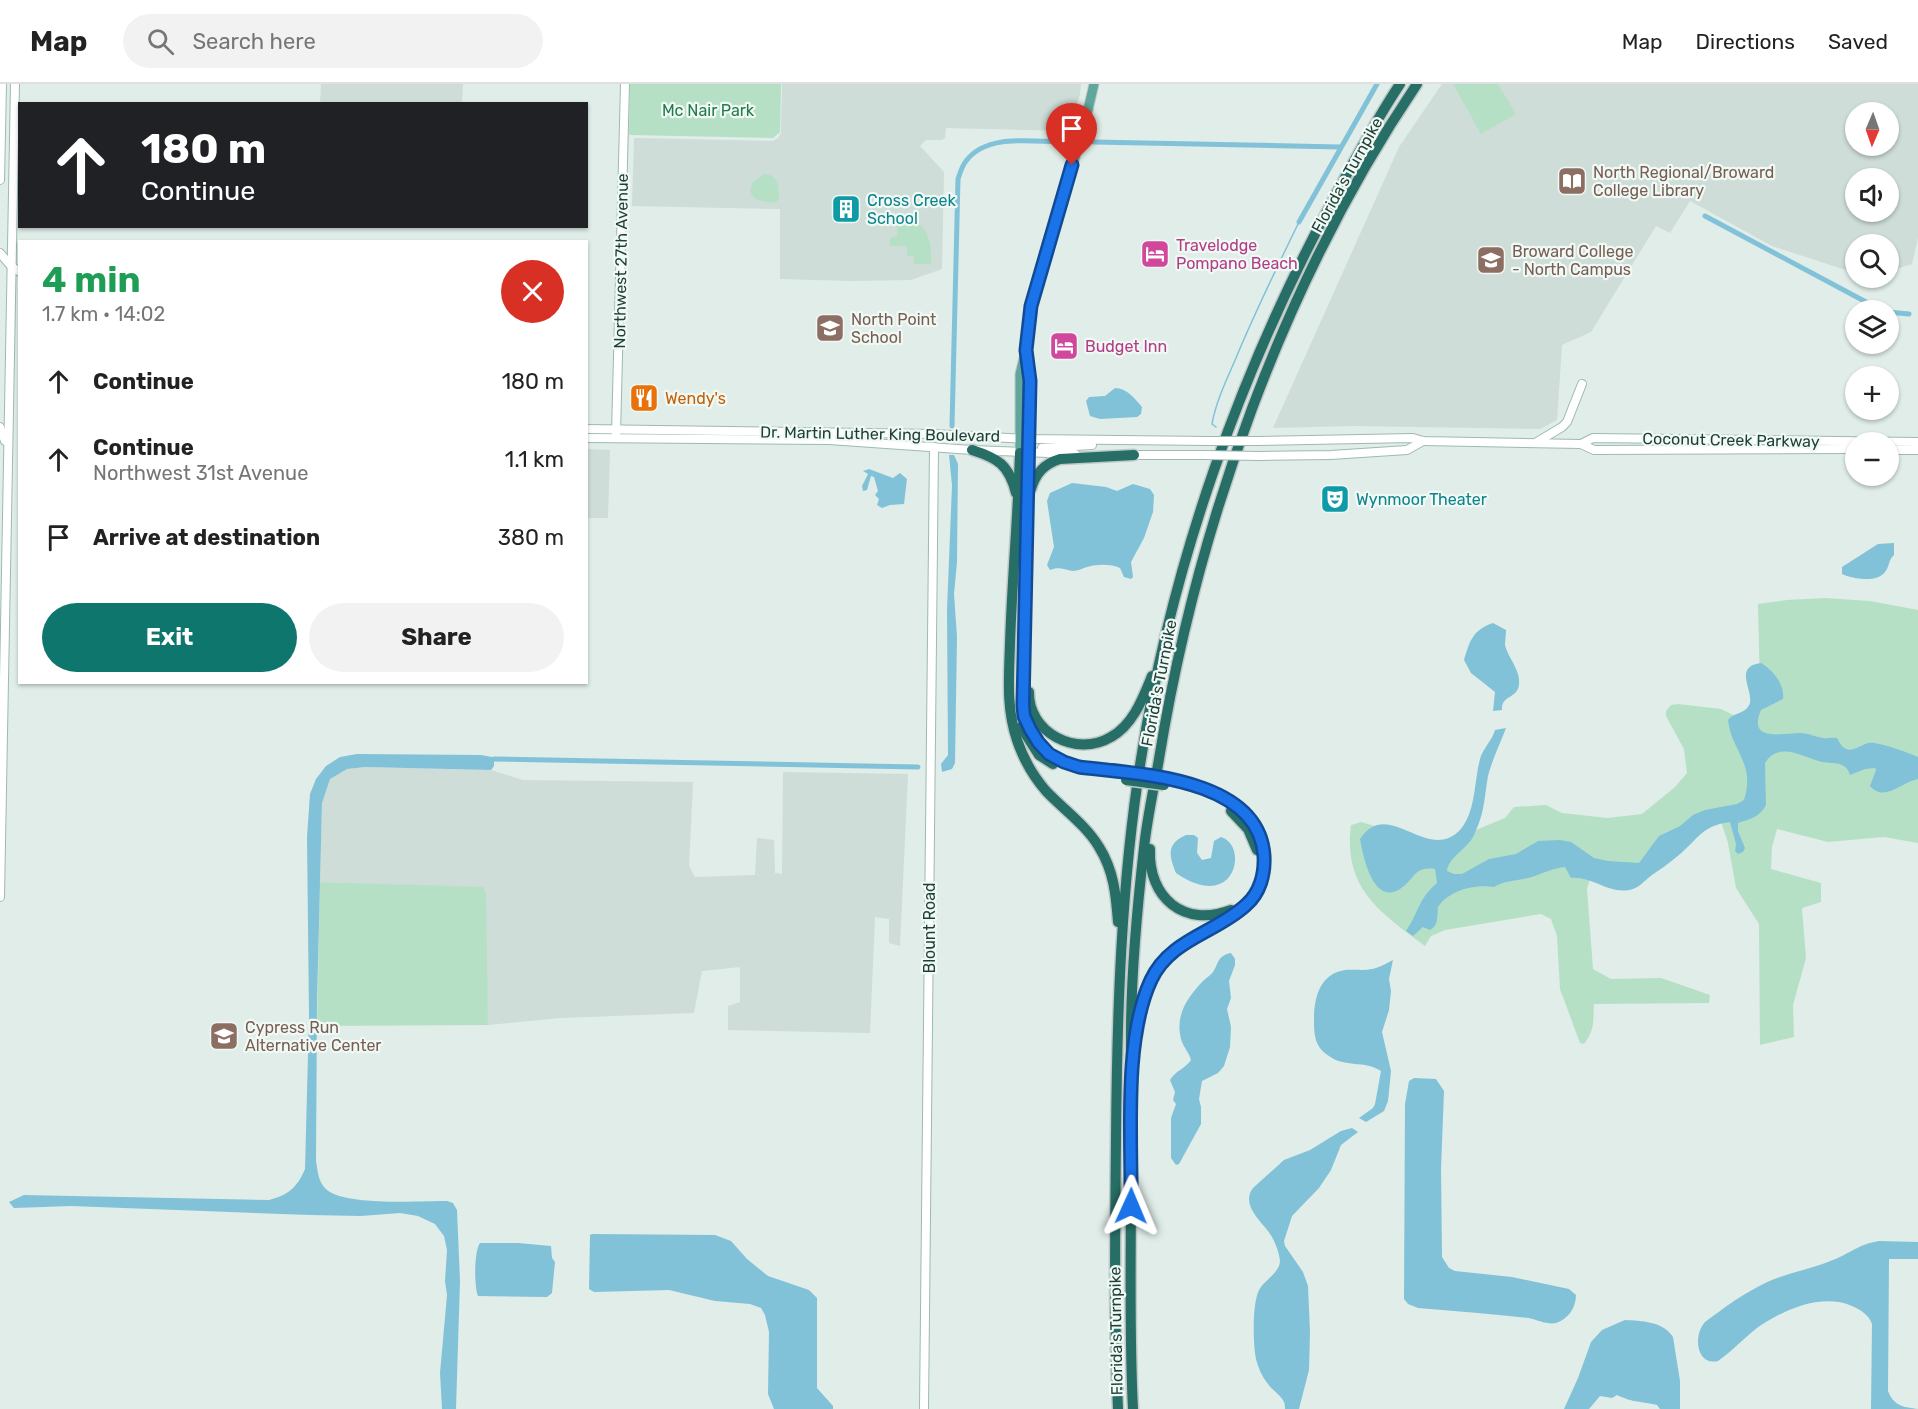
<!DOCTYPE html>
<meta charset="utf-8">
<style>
:root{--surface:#fff;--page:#f2f2f2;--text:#222;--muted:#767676;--line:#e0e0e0;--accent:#0f766e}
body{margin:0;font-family:Rubik,sans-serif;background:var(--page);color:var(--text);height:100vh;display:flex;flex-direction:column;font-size:22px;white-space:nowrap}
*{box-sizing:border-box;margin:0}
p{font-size:20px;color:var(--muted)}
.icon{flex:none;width:33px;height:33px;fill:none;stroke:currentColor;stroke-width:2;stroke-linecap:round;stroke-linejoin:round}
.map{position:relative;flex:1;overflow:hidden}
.panel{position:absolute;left:18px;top:156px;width:570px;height:444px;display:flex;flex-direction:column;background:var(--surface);border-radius:0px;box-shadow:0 2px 4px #0004}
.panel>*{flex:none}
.banner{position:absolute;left:18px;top:18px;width:570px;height:126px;border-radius:0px;box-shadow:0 2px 4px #0004;background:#202124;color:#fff;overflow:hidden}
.needle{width:39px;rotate:182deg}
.controls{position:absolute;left:1845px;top:18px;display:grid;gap:12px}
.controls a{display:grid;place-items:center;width:54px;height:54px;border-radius:50%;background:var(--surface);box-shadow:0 2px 4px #0004;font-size:30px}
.pin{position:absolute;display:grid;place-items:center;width:51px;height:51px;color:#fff;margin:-62px -26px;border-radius:50% 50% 50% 0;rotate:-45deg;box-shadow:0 0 6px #0007}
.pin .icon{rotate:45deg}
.me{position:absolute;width:66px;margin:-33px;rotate:1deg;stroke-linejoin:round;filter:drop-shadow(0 0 4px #0008)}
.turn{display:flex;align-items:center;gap:21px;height:126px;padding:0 24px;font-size:27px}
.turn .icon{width:78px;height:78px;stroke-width:2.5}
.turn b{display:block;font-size:42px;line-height:51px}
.round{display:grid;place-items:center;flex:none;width:63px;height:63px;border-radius:32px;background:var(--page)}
.headline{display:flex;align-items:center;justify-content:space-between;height:102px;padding:0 24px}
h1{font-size:36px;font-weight:700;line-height:45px;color:#1e9e55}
.cta{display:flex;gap:12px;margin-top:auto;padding:12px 24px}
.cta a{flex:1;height:69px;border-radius:36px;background:var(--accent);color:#fff;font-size:24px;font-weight:700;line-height:69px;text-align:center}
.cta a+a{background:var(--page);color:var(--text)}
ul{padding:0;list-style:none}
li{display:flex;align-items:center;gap:18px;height:78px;padding:0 24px}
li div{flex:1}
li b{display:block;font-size:22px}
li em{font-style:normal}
header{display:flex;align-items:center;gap:36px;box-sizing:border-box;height:84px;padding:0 30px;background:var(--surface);border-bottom:2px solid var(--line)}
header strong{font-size:28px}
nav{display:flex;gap:33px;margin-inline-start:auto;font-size:21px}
.search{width:420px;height:54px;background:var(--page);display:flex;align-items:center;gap:15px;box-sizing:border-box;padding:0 21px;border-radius:33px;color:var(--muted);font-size:22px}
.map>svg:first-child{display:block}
</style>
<header>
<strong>Map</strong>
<div class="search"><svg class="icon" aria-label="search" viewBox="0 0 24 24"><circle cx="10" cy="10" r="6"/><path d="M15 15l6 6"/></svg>Search here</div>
<nav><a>Map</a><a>Directions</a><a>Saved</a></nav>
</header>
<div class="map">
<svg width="1918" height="1325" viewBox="0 0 1918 1325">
<rect width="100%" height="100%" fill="#e0ede8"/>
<g fill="#ceddd7" fill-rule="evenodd">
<path d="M321 0H463L462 19H320Z"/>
<path d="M782 0H1081L1080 11 1074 27 1072 47 946 44 945 54 942 56H926L920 62 944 88 942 185 911 196 851 197 780 195V125L632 122 634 54 773 57 778 54 781 49Z"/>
<path d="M1442 0H1918V154L1912 180 1889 187 1888 160H1856L1855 187 1846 186 1772 162 1690 117 1670 149 1656 142 1591 248 1562 261 1557 336 1540 345 1353 342 1273 344 1399 63ZM1856 28H1888V62H1856ZM1856 94H1888V128H1856Z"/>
<path d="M587 365 610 366 608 434H587Z"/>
<path d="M365 683 491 686 523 696 693 698 689 782 695 793 755 791 757 754 774 756 775 789 782 790 783 688 908 690 900 862 889 859V835L875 833 870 949 728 946V922L740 918V883L702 887 694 929 561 934 488 941 483 804 320 798 322 719 330 694 347 685Z"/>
</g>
<g fill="#b6e0c5">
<path d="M630 0H781L780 48 773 54 631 51 629 50Z"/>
<path d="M1453 0H1498L1516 30 1481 50Z"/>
<path d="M764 90C779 91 779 103 779 115L775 119C765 117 755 119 750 107L753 98Z"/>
<path d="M902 135C929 136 932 159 931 180H914V173L907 172V162H890V154L897 152V136Z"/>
<path d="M1825 514 1870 517 1918 526V759L1884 753 1828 758 1777 745 1772 763 1771 785 1821 799V818L1802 824 1806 874 1793 921 1794 953 1760 961 1759 840 1736 804 1728 759 1719 731 1644 791H1591L1587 805 1593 885 1611 895 1661 894 1710 911 1709 919 1594 920C1593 937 1595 946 1584 960L1580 959 1560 905 1557 852 1551 835 1541 830 1445 846 1431 852 1425 862C1379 828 1343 804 1351 741L1361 738 1439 761 1505 734 1514 723 1546 721 1562 729 1607 734 1642 730 1675 703 1687 689 1684 665 1666 632V627L1671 621 1678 620 1721 625 1733 631 1745 629 1760 605 1758 520 1787 516Z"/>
<path d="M320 798 483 803 486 809 488 941 317 942Z"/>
</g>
<g fill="#81c2d8">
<path d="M1115 304C1127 304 1134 314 1142 323L1141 330 1137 333 1100 335 1090 332 1086 317 1089 313 1105 312Z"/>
<path d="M949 371H954L958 380 957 478 954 510 957 553 955 679 952 685 942 688 941 680 948 671 947 526 952 401Z"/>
<path d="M869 385 893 394 900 389 907 395 904 420 890 421 882 424 877 421 879 415 875 411 878 407 874 393 871 392 867 406 863 407 862 402 868 390 863 387Z"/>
<path d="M1072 399 1106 403 1117 407 1133 400 1150 405 1154 411 1153 428 1144 454 1131 478 1133 493 1131 495 1124 493 1120 484C1111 480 1098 480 1087 483 1083 484 1078 487 1073 487 1064 486 1059 482 1050 486L1047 481 1054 463 1047 417 1050 409Z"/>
<path d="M1894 459V471C1888 476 1890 482 1885 488 1877 499 1853 495 1842 490V483L1878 460Z"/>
<path d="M1493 539 1506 546C1506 551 1505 557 1505 561 1508 574 1521 586 1519 601 1517 615 1501 611 1502 626L1493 627 1495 608 1471 589 1464 576C1470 556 1473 546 1493 539Z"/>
<path d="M1761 579C1773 586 1785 601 1783 615L1761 626C1747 659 1783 649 1800 649 1809 649 1815 653 1823 654 1828 655 1831 653 1837 654 1839 657 1840 660 1842 662 1850 671 1860 661 1868 659 1877 657 1909 669 1918 673V695C1901 698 1885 719 1870 702L1876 686 1875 684 1865 685 1850 691C1846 677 1834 680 1822 678 1804 674 1779 656 1765 679L1766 721C1760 733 1750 735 1738 739V747L1745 764 1743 768 1738 770 1735 767 1736 760 1730 738C1699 742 1697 758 1674 775 1667 781 1659 786 1652 791 1644 797 1638 805 1629 806 1608 810 1592 792 1571 794L1565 783C1554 784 1543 789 1532 793 1519 797 1505 796 1494 803 1475 800 1449 806 1438 823 1437 832 1439 841 1430 846L1423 843 1413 852 1406 847C1419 828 1418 815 1437 799L1435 785C1413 782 1415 796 1400 805 1373 822 1363 772 1360 755 1388 712 1427 780 1460 746 1476 728 1474 697 1480 675 1483 664 1492 657 1495 646L1506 644C1500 660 1492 676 1488 692 1484 715 1485 728 1474 751 1467 766 1449 772 1447 787L1454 790H1462L1489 775 1516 770 1538 757 1560 756 1571 758 1594 774 1608 777 1639 779 1659 752 1680 742 1693 731 1705 726 1737 720 1744 716C1756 680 1731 666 1728 636 1733 629 1743 630 1748 623 1758 611 1730 583 1761 579Z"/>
<path d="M357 670 481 671 492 673 494 675V682L491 686 365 683 347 685 330 695 322 719 317 919 316 1077C318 1088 318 1098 327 1106 346 1122 420 1117 447 1117L453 1119 457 1126 460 1197 456 1325H442L440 1289 447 1211 445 1197 447 1166 444 1152 435 1140 418 1132 400 1129 361 1132 310 1131 71 1122 14 1124 9 1118 24 1111 269 1116C288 1111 297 1104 305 1085L309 932 307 753 310 710 316 695 326 682 340 673Z"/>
<path d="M1186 751H1194L1198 754 1197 769 1202 776 1211 774 1214 757 1221 753C1249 761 1236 830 1176 789 1169 771 1166 760 1186 751Z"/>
<path d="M1231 869 1235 875V881L1229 897 1231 914 1227 925 1231 943 1230 963 1224 982 1218 989 1202 997 1199 1015 1201 1023V1040L1179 1080 1176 1081 1171 1074V1034L1176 1020 1173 1016 1175 1008 1170 996C1175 987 1186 984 1191 976 1189 968 1183 963 1181 955 1175 931 1187 914 1203 897 1206 894 1211 891 1213 888 1219 879 1217 872 1231 869Z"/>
<path d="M1393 876 1389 895 1391 907 1389 926 1382 948 1391 987 1388 1017 1384 1027 1366 1038 1359 1034 1373 1024 1375 1020 1381 987C1365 976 1345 984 1329 972 1315 963 1314 952 1314 936 1314 915 1319 890 1345 886 1354 885 1363 887 1372 885 1379 884 1387 879 1393 876Z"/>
<path d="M1414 994 1436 995 1444 1007 1441 1085 1442 1173 1449 1184 1455 1187 1512 1193 1569 1205 1576 1211C1576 1224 1568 1235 1556 1239 1548 1241 1537 1236 1529 1234 1492 1230 1455 1227 1418 1224L1408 1220 1404 1215 1405 1020 1409 997Z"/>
<path d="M1352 1044 1358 1048 1341 1061 1331 1086 1319 1104 1292 1132 1284 1157 1285 1162 1303 1188 1308 1202 1310 1248 1309 1286 1299 1325H1285C1286 1313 1274 1309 1268 1300 1262 1293 1258 1283 1256 1275 1253 1260 1252 1220 1259 1206 1264 1197 1280 1188 1280 1177 1279 1167 1274 1155 1268 1147 1259 1135 1241 1120 1253 1104L1284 1076 1310 1066 1341 1047Z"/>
<path d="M592 1150 715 1151 731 1157 747 1175 768 1192 809 1206 817 1214V1304L833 1322V1325H774L768 1310 769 1248 765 1231 761 1224 750 1220 715 1217 669 1206 594 1208 589 1205 590 1151Z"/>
<path d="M1879 1157 1918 1158V1175H1889L1888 1307C1894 1323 1905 1323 1918 1325H1871L1872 1240C1869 1231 1861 1226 1852 1222 1827 1211 1796 1221 1773 1234 1752 1244 1737 1264 1718 1277 1696 1282 1693 1251 1705 1238 1711 1233 1718 1229 1724 1224 1741 1212 1760 1200 1780 1193 1798 1187 1816 1183 1833 1176 1851 1169 1859 1160 1879 1157Z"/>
<path d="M480 1159H518L551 1162 552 1174 555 1178 552 1209 547 1213 478 1212C474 1202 474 1167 480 1159Z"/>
<path d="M1625 1236C1641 1237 1663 1237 1673 1253L1680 1297V1325H1660L1657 1321C1640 1317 1634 1319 1617 1311L1612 1314 1600 1312 1589 1325H1564L1578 1294 1591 1258 1602 1246Z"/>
</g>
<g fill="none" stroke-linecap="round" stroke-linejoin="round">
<path stroke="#81c2d8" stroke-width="1.5" d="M1216 343 1212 340C1216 317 1227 295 1236 274 1255 228 1277 183 1299 138"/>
<g stroke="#81c2d8" stroke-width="5">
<path d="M1093 58 1340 63"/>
<path d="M1705 132 1881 226"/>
<path d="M1299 138 1377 0"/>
<path d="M1888 228 1909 230"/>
<path d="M952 342 958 95C960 89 962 82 966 77 987 49 1032 58 1064 58"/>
<path d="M494 675 918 683"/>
</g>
<g stroke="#9dbab2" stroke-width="10">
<g id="secondary">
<path d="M0 96 2 0"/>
<path d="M0 169 11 182 20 188"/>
<path d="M0 343 5 357"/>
<path d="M586 345 933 350 1029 355 1209 357"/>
<path d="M616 350 625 0"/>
<path d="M586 354 829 356 972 366 1075 370"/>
<path d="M1257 357 1413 354 1423 357 1581 360 1594 366 1856 365"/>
<path d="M1537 358 1562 343 1567 338 1582 300"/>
<path d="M1581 360 1593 354 1918 358"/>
<path d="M1042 364 1092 361"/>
<path d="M1888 366H1918"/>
<path d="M1129 371H1206"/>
<path d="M1258 372 1331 371 1407 366 1423 357"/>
<path d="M0 813 15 0"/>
<path d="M924 1325 934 363"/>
</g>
</g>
<g stroke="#c0c9c8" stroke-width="11">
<g id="primary">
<path d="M1026 271 1030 297 1028 369"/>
<path d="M1020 369V290L1026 266 1031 222 1084 43 1094 0"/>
</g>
</g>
<g stroke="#c0c9c8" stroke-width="13">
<g id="highway">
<path d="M972 366C998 374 1009 381 1016 409"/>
<path d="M1020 369C1018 433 1012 496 1010 560 1009 593 1006 624 1017 656 1023 674 1033 692 1046 707 1063 725 1086 741 1099 763 1114 787 1116 811 1118 838"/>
<path d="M1028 369 1026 508 1024 550V632L1030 645 1038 658 1049 670 1064 678 1079 683 1127 689"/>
<path d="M1031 405C1036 389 1044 380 1060 375L1134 371"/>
<path d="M1029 608C1028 648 1076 674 1111 653 1133 641 1143 614 1152 592"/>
<path d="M1021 643 1039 671 1053 680"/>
<path d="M1231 727 1248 745 1257 766"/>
<path d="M1150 765C1148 814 1184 844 1231 826"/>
<path d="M1137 951C1141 924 1146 897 1165 876 1189 850 1225 843 1248 820 1259 809 1262 797 1264 783 1271 725 1210 704 1165 695"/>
<path d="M1118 1325C1114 1235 1115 1145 1116 1055 1117 928 1121 800 1141 675 1172 479 1240 288 1334 114 1355 75 1376 36 1400 0"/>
<path d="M1133 1325C1129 1249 1131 1173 1131 1096 1132 1048 1131 999 1131 951 1131 889 1137 825 1144 764 1147 734 1154 704 1159 675 1197 441 1284 197 1417 0"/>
</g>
</g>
<use href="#secondary" stroke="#fff" stroke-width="8"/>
<use href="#primary" stroke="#5fa79c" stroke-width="9"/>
<use href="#highway" stroke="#276e66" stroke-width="10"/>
<g stroke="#9dbab2" stroke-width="10" stroke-linecap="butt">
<g id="secondary-bridge">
<path d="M1209 357H1257"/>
<path d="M1206 371 1258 372"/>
</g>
</g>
<g stroke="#c0c9c8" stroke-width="13" stroke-linecap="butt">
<path id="highway-bridge" d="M1126 696 1164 701"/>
</g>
<use href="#secondary-bridge" stroke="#fff" stroke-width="8"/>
<use href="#highway-bridge" stroke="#276e66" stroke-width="10"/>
</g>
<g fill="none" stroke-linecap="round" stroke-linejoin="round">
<g stroke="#114b97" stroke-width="15">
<path id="route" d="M1072 81 1031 222 1026 266 1030 297 1023 621 1024 632 1030 645 1038 658 1049 670 1064 678 1079 683C1137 690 1259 693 1264 772 1265 790 1260 809 1246 821 1216 849 1170 855 1151 896 1123 956 1132 1055 1131 1122"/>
</g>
<use href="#route" stroke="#1a73e8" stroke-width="10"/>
</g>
<defs>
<g id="library-square" transform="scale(1.5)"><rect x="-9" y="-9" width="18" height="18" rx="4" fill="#8d6e63" stroke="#f1f9f5"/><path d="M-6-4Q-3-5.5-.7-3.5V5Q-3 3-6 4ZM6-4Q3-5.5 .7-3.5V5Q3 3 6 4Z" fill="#fff"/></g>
<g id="building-square" transform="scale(1.5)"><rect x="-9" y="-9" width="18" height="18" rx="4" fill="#0f9aa8" stroke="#f1f9f5"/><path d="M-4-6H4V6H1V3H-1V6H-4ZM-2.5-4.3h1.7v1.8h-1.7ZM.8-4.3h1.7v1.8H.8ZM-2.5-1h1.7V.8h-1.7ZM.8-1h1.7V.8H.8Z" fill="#fff"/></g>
<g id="hotel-square" transform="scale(1.5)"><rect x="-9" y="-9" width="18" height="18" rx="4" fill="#d1479c" stroke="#f1f9f5"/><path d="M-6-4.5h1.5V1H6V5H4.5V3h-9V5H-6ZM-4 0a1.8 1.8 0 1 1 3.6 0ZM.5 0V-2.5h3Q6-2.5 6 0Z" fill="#fff"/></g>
<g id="university-square" transform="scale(1.5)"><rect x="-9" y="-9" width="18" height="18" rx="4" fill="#8d6e63" stroke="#f1f9f5"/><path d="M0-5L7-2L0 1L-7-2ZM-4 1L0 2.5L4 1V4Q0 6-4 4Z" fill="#fff"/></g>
<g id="school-square" transform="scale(1.5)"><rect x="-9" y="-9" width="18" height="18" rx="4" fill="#8d6e63" stroke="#f1f9f5"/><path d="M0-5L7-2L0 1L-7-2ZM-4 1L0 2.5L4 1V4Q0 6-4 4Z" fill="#fff"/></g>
<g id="restaurant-square" transform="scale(1.5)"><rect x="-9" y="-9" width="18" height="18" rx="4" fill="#e8710a" stroke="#f1f9f5"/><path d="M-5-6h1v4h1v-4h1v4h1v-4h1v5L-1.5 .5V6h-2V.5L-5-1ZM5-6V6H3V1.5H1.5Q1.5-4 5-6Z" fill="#fff"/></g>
<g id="theatre-square" transform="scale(1.5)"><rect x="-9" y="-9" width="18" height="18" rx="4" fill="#0f9aa8" stroke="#f1f9f5"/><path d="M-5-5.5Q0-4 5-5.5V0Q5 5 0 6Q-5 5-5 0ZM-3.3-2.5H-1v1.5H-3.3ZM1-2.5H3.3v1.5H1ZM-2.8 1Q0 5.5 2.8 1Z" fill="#fff"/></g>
</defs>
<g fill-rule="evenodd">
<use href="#library-square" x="1572" y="97"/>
<use href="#building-square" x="846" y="125"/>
<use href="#hotel-square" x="1155" y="170"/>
<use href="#university-square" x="1491" y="176"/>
<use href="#school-square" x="830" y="244"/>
<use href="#hotel-square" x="1064" y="262"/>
<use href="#restaurant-square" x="644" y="314"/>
<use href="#theatre-square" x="1335" y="415"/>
<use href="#school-square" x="224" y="952"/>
</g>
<g text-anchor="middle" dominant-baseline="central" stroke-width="4.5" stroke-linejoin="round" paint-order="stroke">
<g font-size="16" fill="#247a4e" stroke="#f1f9f5">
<text x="708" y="26">Mc Nair Park</text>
</g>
<g font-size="16" fill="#785e54" stroke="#f1f9f5" text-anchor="start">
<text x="1593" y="88">North Regional/Broward<tspan x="1593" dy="18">College Library</tspan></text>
<text x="1512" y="167">Broward College<tspan x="1512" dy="18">- North Campus</tspan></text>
<text x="851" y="235">North Point<tspan x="851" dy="18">School</tspan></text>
<text x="245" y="943">Cypress Run<tspan x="245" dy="18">Alternative Center</tspan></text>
</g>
<g font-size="16" fill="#1e3f39" stroke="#f1f9f5">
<text transform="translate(1347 91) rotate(-61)">Florida's Turnpike</text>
<text transform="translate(621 177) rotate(-89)">Northwest 27th Avenue</text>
<text transform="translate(880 350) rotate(1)">Dr. Martin Luther King Boulevard</text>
<text transform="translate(1731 356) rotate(1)">Coconut Creek Parkway</text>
<text transform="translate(1159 599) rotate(-79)">Florida's Turnpike</text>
<text transform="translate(929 844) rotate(-90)">Blount Road</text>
<text transform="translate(1116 1247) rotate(-91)">Florida's Turnpike</text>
</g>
<g font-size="16" fill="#0d838f" stroke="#f1f9f5" text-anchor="start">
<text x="867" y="116">Cross Creek<tspan x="867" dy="18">School</tspan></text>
<text x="1356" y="415">Wynmoor Theater</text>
</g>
<g font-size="16" fill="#b23c85" stroke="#f1f9f5" text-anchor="start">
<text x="1176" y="161">Travelodge<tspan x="1176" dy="18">Pompano Beach</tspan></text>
<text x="1085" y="262">Budget Inn</text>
</g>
<g font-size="16" fill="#c56008" stroke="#f1f9f5" text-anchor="start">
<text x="665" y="314">Wendy's</text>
</g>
</g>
</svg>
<div class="controls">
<a><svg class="needle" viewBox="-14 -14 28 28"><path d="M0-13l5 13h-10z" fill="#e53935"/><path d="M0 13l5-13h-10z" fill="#767676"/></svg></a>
<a><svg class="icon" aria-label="sound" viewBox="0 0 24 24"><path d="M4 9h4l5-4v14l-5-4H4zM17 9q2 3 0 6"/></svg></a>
<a><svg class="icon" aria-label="search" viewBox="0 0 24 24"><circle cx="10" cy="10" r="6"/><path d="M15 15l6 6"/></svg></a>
<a><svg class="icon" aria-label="layers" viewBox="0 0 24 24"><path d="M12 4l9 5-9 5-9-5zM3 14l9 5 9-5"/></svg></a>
<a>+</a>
<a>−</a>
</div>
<div class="pin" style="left:1072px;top:81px;background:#d93025"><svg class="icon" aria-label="arrive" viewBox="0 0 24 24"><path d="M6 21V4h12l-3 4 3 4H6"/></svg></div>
<svg class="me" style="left:1131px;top:1122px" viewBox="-20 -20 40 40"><path d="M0-17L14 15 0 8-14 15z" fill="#1a73e8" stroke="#fff" stroke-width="4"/></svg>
<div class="banner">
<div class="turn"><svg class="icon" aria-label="ahead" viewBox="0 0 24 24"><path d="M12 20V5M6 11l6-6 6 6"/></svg><div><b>180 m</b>Continue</div></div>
</div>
<section class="panel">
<div class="headline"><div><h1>4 min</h1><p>1.7 km · 14:02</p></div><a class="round" style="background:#d93025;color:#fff"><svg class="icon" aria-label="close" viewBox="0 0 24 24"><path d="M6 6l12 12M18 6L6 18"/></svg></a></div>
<ul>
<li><svg class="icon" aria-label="ahead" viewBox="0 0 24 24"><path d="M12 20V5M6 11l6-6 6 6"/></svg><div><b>Continue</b></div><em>180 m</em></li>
<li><svg class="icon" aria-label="ahead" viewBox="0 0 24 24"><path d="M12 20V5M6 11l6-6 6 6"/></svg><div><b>Continue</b><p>Northwest 31st Avenue</p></div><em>1.1 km</em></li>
<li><svg class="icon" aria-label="arrive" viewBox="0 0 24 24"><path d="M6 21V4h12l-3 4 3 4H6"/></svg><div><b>Arrive at destination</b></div><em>380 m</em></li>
</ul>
<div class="cta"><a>Exit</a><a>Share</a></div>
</section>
</div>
